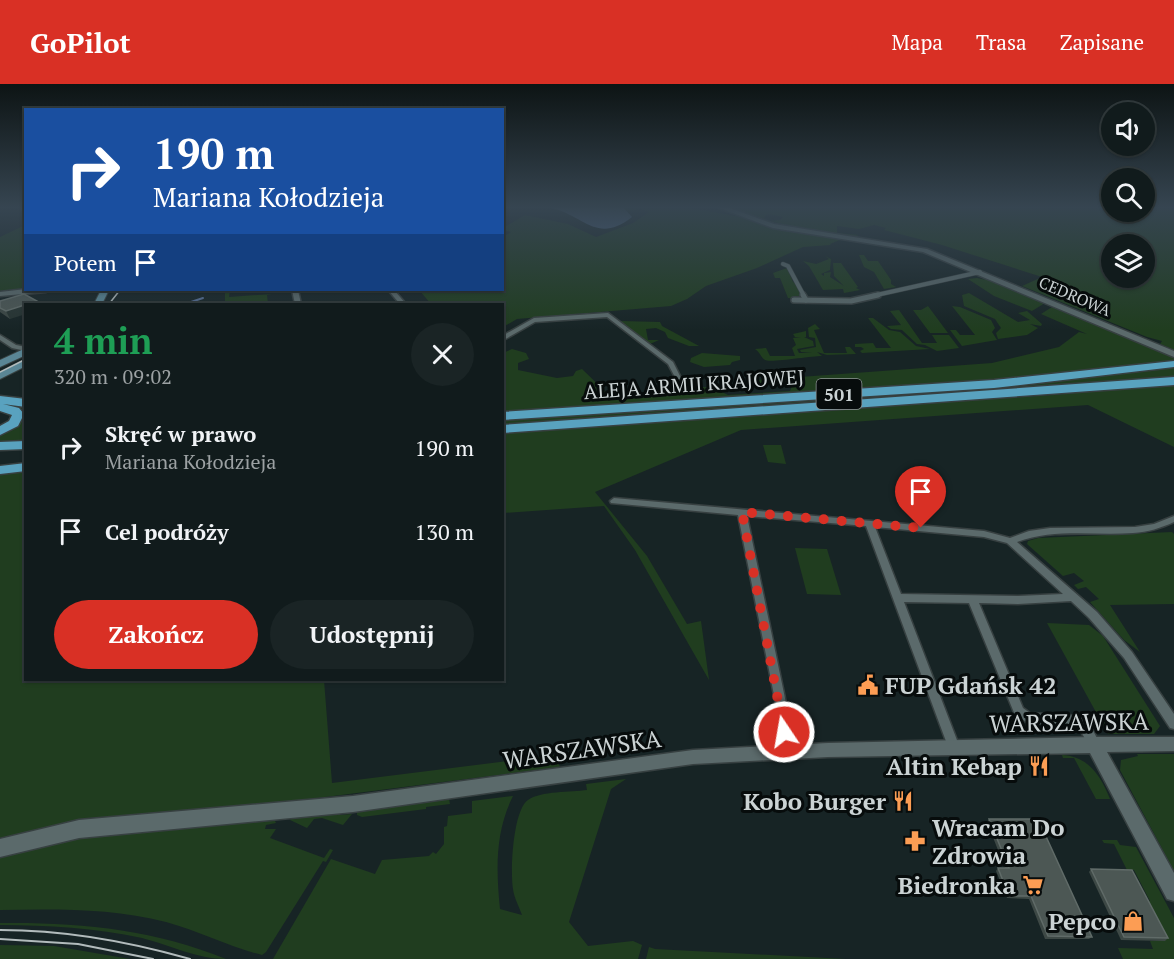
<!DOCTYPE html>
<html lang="pl">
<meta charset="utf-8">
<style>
:root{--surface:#111b1c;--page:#1a2425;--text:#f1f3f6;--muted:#9ca1a3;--line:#30393b;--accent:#d93025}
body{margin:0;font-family:"PT Serif",serif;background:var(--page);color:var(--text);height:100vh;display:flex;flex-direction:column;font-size:22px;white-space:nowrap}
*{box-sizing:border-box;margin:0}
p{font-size:20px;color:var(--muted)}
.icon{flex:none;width:33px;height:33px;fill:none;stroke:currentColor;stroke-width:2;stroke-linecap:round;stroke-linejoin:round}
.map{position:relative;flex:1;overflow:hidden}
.panel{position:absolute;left:24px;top:219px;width:480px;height:378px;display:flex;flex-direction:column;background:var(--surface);border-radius:0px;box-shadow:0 2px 4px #0004,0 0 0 2px var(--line)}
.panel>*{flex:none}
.top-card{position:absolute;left:24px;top:24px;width:480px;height:183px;border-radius:0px;box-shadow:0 2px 4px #0004,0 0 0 2px var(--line);background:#1a4fa0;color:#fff;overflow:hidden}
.controls{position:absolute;left:1101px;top:18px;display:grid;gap:12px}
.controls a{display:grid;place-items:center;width:54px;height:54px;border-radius:50%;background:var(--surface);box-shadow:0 2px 4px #0004,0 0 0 2px var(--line);font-size:30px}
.pin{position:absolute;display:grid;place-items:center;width:51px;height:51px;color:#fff;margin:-62px -26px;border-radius:50% 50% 50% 0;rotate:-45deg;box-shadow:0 0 6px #0007}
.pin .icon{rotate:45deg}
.me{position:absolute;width:66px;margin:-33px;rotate:348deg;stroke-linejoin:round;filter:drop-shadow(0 0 4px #0008)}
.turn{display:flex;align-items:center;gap:21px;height:126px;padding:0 30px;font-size:27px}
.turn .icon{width:78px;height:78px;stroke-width:2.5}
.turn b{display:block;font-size:42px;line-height:51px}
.then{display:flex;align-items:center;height:57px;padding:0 30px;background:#0003;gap:12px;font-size:22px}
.round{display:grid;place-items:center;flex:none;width:63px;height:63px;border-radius:32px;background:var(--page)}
.overview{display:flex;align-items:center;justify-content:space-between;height:102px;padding:0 30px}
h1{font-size:36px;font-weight:700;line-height:45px;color:#1e9e55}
.cta{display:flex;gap:12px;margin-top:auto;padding:12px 30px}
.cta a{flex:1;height:69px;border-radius:36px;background:var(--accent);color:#fff;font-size:24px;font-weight:700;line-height:69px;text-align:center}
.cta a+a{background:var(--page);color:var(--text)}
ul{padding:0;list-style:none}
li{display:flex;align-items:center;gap:18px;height:84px;padding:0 30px}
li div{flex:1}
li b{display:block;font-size:22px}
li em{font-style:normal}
header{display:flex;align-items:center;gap:36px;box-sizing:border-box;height:84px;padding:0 30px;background:var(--accent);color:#fff}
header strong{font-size:28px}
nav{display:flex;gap:33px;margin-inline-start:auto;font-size:21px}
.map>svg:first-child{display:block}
</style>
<header>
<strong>GoPilot</strong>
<nav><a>Mapa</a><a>Trasa</a><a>Zapisane</a></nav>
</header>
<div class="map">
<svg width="1174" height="875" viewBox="0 0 1174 875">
<rect width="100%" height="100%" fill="#172425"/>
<g fill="#203d1f" fill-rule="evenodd">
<path d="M623 123H686L741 133 787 146 842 155 830 160 831 161 803 163 757 184 706 202 687 215 671 222 517 235 503 243 502 220H431L419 206H502L503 153 511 148 503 146V144L525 131 568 140 596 153 633 139 649 128 642 125 627 127Z"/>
<path d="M726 123H1111L1112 128H1144L1145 123H1174V266L1160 260 1162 257 1147 253 1022 202 1042 193 942 161 884 146 886 144 874 141 859 145 837 142V149L859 151 853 153 799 144 770 137 780 136 783 133 768 130 764 133 766 135ZM1112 160H1144V194H1112Z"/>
<path d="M25 141V204L0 207V153Z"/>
<path d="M859 171H864L868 177H878L891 196V200L896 203 884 205 874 188 864 183Z"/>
<path d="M825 172 831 175 830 186 821 190 824 192V189L831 188 830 193 844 202 834 192 833 179H841L858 203 856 204 860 206 844 209 843 205 823 206 809 182 803 177 816 180 829 175Z"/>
<path d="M787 184 793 198 795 199 804 215 788 214 780 194H775L773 189Z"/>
<path d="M975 191H980L1045 219 1032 227 994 212 968 195 977 194 986 196Z"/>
<path d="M221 206H230L229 213 272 210 267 211 268 220H225V206Z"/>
<path d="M969 209 1018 238 1030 236 1018 229 1027 227 1042 240 1041 242 1030 240 1038 244 1027 251 998 255 996 249 1001 244 995 235 964 222 962 211Z"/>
<path d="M928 222 948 249H930L913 226H921Z"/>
<path d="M952 222 960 223 991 236 995 244 992 248 997 256 962 262 950 246H956L960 251H975Z"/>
<path d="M1052 223 1174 274V276L1016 296 503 329V269L512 265 526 269 529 275 518 279V286L557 294 573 292 576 287 582 285 611 313 705 303 716 305 728 311 790 307 793 299 760 301 758 296 992 279 1059 263 1079 248 1087 250 1041 230Z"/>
<path d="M899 226 922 259H937L932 251H949L959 264 937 267 925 261 917 260 902 246 891 245 887 242 901 241 890 227Z"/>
<path d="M868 234H873L889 246 900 248 916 262 930 265 862 269 860 267 864 265 861 263H855V260L873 259 876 264H891Z"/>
<path d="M620 237 660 238 662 242 699 262H689L668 254 665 248 656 244 646 245 648 256H659L650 260Z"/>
<path d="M815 240 820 245 814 246 824 269H847L845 263H850L856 270 827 271 817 268 822 272C811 272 770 279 765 276 761 274 760 268 755 265L766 264 770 272H795L792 264 796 261 793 254 801 253H795L793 250 806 247V253H804L813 257 814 262 797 265 799 269H812L801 268 800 266 816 263 815 254 809 253 808 244Z"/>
<path d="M702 269 740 272V276L732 278 730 281 704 283 690 278 691 274Z"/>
<path d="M1174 282V294L503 342 502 335 1034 299Z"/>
<path d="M1174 300V363L1088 321 741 346 595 408 647 472 687 540 701 537 709 596 635 466 604 422 503 429V348L1053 311Z"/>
<path d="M0 318 25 323V357H0V351L23 330 17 323 0 321Z"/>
<path d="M763 361H781L786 380 768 378Z"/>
<path d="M25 385 26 596H324L332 699 556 671 560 683 294 717 90 734 0 754V387Z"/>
<path d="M1172 448 1174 450V520L1110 521 1140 568 1124 556 1090 518 1099 515 1086 503 1078 505 1074 501 1084 497 1074 489 1063 492 1027 460 1028 457 1038 454Z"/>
<path d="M795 464 827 465 841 511 807 510Z"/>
<path d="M1047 539 1089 541 1103 552 1160 642 1154 650H1108Z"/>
<path d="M1137 670H1174V787L1120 686 1121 676 1138 672Z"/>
<path d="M1062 671C1088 672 1101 692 1110 715H1096L1074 674H1063Z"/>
<path d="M626 695 611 705 569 838 588 862 633 857 642 861 638 875H273L331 775 375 790 382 776 429 772 433 768 436 770 444 760V743L447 742 448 732 472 729V717L513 712C495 748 496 785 500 825L522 831C519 822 514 814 513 805 510 787 513 726 528 716 540 707 572 708 587 706L586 700Z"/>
<path d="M446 714 449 715 450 720 426 723V725L362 733 357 731V726Z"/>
<path d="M340 727V731L352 730 343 741 322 734 314 735 307 744 290 736 292 733Z"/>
<path d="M274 735 276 739 266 741 265 745H276L270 754 324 774 330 765 333 766 326 778 323 777 266 868 262 871C230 863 199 847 166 838 112 824 55 825 0 826V769L64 755Z"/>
<path d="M1102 756H1117L1120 761 1136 763 1174 834V875H1123L1118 864 1153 865 1150 857 1164 856 1144 818 1150 817 1134 786H1127L1114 760 1104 759Z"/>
<path d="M0 839C78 838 153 845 226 875 197 875 170 861 142 854 95 844 48 841 0 841Z"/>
<path d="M0 861 54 862 130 875H0Z"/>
<path d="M649 863 655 865 846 875H646Z"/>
</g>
<path fill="#566e94" d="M522 123H623L632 133C598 160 585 133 555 125 544 122 532 124 522 123Z"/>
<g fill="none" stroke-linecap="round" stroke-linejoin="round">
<path stroke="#566e94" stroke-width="2" d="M185 220 203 214"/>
<g stroke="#374041" stroke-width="5">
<g id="pedestrian-far1">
<path d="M783 180 788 182 804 212"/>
<path d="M872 212 980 188"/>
</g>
</g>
<g stroke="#374041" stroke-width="8">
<g id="pedestrian">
<path d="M803 211 806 216"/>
<path d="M794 216 851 217 878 211"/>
</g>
</g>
<g stroke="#374041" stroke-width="3">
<g id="minor">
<path d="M26 123V126L21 125V124Z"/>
<path d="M292 206H298L301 220H295Z"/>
<path d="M388 206H394L406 220H400Z"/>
<path d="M608 229 673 278 681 294 680 295H676L668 280 607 233 535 238 502 257V252L534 234Z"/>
<path d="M0 251 16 261 26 263V267L12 264 0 256Z"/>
<path d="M614 414 984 447 1010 454 1029 447 1050 444 1135 443 1154 440 1174 432V438C1161 444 1148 448 1133 449 1094 452 1055 444 1017 458L1097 528 1132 568 1174 630V645L1170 644 1124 574 1089 534 1071 517 1018 520 979 519 1023 624 1030 629 1082 632 1086 633 1100 660 1098 664 1094 665 1090 664 1078 642 1028 639 1015 631 969 519 904 518 960 664 958 668 954 669 950 668 866 442 747 432 796 667 794 671 790 672 786 671 738 431 611 419 610 417ZM875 443 984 453 1007 459 1063 510 1018 512 901 510Z"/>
</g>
</g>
<g stroke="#374041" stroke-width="3">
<g id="tertiary">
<path d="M717 123H727L774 140 927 165 1174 267V273L923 168 773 144Z"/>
<path d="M26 205 50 206 46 208 0 212V208Z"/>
<path d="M1094 653H1174V667L1107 668 1174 789V817L1167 815 1090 669 828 673 693 680 353 728 79 754 0 773V755L79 736 353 712 693 666 828 659Z"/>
</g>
</g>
<g stroke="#374041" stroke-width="2">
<g id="secondary">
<path d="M101 206H109L102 220H94Z"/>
<path d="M26 264V271L0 283V276Z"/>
<path d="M26 275V282L0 295V288Z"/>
</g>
</g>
<g stroke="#374041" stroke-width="3">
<g id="primary">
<path d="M1174 277V283L994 304 502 336V328L994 296Z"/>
<path d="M1174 293V301L502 349V341Z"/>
<path d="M0 312 26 315V323L3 320 19 324 24 330 18 342 0 351V342L9 337 12 331 0 327Z"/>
<path d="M26 357V365L0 366V358Z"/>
<path d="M26 379V387L0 390V382Z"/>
</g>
</g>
<use href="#pedestrian-far1" stroke="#5b6a6b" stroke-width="4"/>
<use href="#pedestrian" stroke="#5b6a6b" stroke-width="5"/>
<use href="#minor" fill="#5b6a6b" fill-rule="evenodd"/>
<use href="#tertiary" fill="#5b6a6b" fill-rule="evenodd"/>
<use href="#secondary" fill="#5a8695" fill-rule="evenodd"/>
<use href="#primary" fill="#59a2bf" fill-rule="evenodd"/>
<g stroke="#b2bbbc" stroke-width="1.5">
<path d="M109 220 120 206"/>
<path d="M0 288 26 275"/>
</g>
<g stroke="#b2bbbc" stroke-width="2">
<path d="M0 846C65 846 127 857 190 875"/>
<path d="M0 855 78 860 153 875"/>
</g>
</g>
<g fill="#3d4845">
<path d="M24 210 10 235 0 228V217Z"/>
<path d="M989 735 1092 853 1089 855H1045L1029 815 1007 814 996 787 998 784H1005L987 738Z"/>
<path d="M1091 785 1168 854 1165 857 1121 856 1089 788Z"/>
</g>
<g fill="#273432">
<path d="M37 217 38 220H27Z"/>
<path d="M26 221V230L10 235 6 227Z"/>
</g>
<g fill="#4c5754" stroke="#606b68" stroke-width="1.5">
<path d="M24 210 37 217 6 227 0 224V217Z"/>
<path d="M989 735H1038L1092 853 1048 852 1031 812H1009L998 784H1009Z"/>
<path d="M1091 785 1132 786 1168 854 1124 853Z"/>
</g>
<linearGradient id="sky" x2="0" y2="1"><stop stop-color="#0d1414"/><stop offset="0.5" stop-color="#364551"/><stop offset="1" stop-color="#364551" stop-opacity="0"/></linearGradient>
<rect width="1174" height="246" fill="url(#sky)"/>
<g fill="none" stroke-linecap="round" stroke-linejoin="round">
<path stroke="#d93025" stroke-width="10" stroke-dasharray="0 18" d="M784 648 742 428 921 444"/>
</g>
<defs>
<g id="civic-bare" transform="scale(1.62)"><path d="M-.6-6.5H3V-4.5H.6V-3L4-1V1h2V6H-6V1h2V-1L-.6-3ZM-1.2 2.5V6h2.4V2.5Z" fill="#fc9d54" stroke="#070c0c" stroke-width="2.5" paint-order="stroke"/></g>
<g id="restaurant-bare" transform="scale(1.62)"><path d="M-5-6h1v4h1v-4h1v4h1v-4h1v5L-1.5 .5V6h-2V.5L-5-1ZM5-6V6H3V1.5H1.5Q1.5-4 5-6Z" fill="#fc9d54" stroke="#070c0c" stroke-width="2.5" paint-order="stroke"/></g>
<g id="pharmacy-bare" transform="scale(1.62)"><path d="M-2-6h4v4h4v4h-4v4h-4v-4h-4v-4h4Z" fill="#fc9d54" stroke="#070c0c" stroke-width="2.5" paint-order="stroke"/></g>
<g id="supermarket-bare" transform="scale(1.62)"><path d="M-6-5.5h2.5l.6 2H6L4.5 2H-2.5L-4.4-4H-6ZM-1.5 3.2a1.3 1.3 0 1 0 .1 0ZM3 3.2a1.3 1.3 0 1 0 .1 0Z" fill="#fc9d54" stroke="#070c0c" stroke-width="2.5" paint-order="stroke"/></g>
<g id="shop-bare" transform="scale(1.62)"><path d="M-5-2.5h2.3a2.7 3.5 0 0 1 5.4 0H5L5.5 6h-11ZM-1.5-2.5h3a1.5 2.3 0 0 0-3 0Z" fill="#fc9d54" stroke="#070c0c" stroke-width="2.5" paint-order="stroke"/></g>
</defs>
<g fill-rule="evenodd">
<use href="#civic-bare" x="868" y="601"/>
<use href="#restaurant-bare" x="1039" y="682"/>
<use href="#restaurant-bare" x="903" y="717"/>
<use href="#pharmacy-bare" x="915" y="757"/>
<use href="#supermarket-bare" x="1033" y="801"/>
<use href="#shop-bare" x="1133" y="837"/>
</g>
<g text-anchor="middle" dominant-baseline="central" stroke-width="6" stroke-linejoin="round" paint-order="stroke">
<g font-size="16" fill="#cbd3d4" stroke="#070c0c">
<text transform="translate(1075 212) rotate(23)">CEDROWA</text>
</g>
<rect fill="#070c0c" stroke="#909798" stroke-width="1.5" x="816.5" y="295" width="45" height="30" rx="4.5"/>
<g font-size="18" font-weight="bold" fill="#cbd3d4">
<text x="839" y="310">501</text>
</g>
<g font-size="20" fill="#cbd3d4" stroke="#070c0c">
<text transform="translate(694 300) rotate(-4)">ALEJA ARMII KRAJOWEJ</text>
</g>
<g font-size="24" font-weight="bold" fill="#cbd3d4" stroke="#070c0c" text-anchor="end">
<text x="885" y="601" text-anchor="start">FUP Gdańsk 42</text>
<text x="1022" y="682">Altin Kebap</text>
<text x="886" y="717">Kobo Burger</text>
<text x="932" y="743" text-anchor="start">Wracam Do<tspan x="932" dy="28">Zdrowia</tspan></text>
<text x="1016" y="801">Biedronka</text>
<text x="1116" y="837">Pepco</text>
</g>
<g font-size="24" fill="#cbd3d4" stroke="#070c0c">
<text transform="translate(1069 638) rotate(-1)">WARSZAWSKA</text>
<text transform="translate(582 665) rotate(-8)">WARSZAWSKA</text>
</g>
</g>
</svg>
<div class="controls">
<a><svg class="icon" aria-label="sound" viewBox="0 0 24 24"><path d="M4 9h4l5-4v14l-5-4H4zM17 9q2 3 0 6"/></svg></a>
<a><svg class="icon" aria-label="search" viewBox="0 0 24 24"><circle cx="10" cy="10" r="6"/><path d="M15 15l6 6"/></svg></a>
<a><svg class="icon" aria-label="layers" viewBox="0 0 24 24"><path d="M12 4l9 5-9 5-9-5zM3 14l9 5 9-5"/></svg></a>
</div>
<div class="pin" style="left:921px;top:444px;background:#d93025"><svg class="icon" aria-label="arrive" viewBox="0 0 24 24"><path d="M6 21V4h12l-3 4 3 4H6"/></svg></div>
<svg class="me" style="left:784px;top:648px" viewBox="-20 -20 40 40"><circle r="17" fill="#d93025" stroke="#fff" stroke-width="3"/><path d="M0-11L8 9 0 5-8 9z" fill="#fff"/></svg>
<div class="top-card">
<div class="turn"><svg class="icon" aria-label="right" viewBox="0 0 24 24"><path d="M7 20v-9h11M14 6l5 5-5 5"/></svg><div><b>190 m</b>Mariana Kołodzieja</div></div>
<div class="then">Potem<svg class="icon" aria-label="arrive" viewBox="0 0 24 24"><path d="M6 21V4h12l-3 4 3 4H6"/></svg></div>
</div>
<section class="panel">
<div class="overview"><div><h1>4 min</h1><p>320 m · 09:02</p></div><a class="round"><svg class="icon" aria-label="close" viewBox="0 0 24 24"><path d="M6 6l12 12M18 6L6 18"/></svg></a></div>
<ul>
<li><svg class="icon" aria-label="right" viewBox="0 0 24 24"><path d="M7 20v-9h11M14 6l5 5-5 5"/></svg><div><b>Skręć w prawo</b><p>Mariana Kołodzieja</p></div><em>190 m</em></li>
<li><svg class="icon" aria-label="arrive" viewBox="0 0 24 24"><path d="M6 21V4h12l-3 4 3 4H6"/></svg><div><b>Cel podróży</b></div><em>130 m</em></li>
</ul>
<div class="cta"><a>Zakończ</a><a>Udostępnij</a></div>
</section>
</div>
